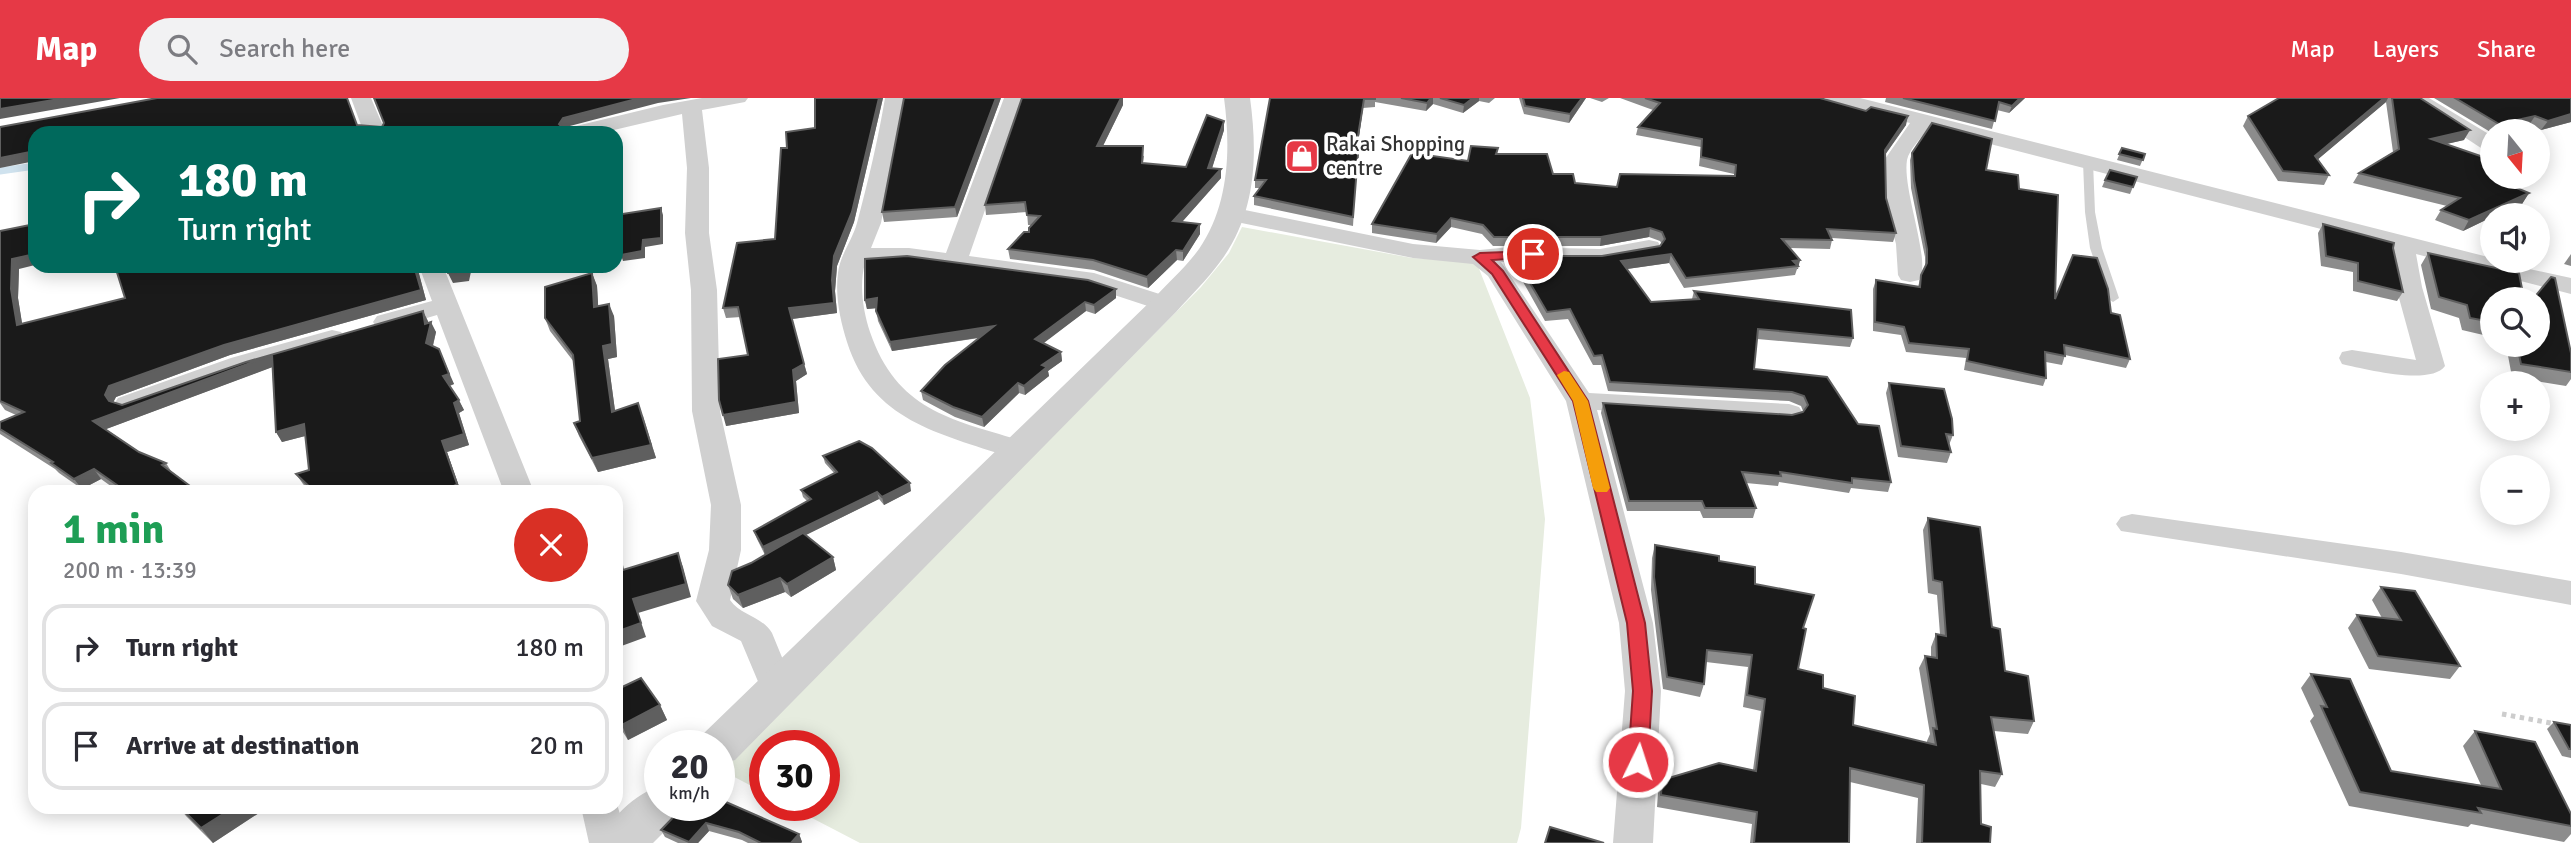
<!DOCTYPE html>
<meta charset="utf-8">
<style>
:root{--surface:#fff;--page:#f2f2f3;--text:#2b2b33;--muted:#7c7c81;--line:#e1e1e2;--accent:#e63946}
body{margin:0;font-family:Signika,sans-serif;background:var(--page);color:var(--text);height:100vh;display:flex;flex-direction:column;font-size:26px;white-space:nowrap}
*{box-sizing:border-box;margin:0}
p{font-size:23px;color:var(--muted)}
.icon{flex:none;width:38px;height:38px;fill:none;stroke:currentColor;stroke-width:2;stroke-linecap:round;stroke-linejoin:round}
.map{position:relative;flex:1;overflow:hidden}
.details{position:absolute;left:28px;top:387px;width:595px;height:329px;display:flex;flex-direction:column;background:var(--surface);border-radius:21px;box-shadow:0 4px 18px #0003}
.details>*{flex:none}
.hud{position:absolute;left:28px;top:28px;width:595px;height:147px;border-radius:21px;box-shadow:0 4px 18px #0003;background:#00695c;color:#fff;overflow:hidden}
.needle{width:46px;rotate:162deg}
.controls{position:absolute;left:2480px;top:21px;display:grid;gap:14px}
.controls a{display:grid;place-items:center;width:70px;height:70px;border-radius:50%;background:var(--surface);box-shadow:0 4px 18px #0003;font-size:35px}
.speed{position:absolute;left:644px;top:632px;display:flex;gap:14px;font-size:35px;font-weight:700;text-align:center}
.speed>*{display:grid;place-content:center;width:91px;height:91px;border-radius:50%;background:var(--surface);box-shadow:0 4px 18px #0003;line-height:1}
.speed small{font-size:18px;font-weight:400}
.speed .limit{border:10px solid #d22;background:#fff;color:#111}
.pin{position:absolute;display:grid;place-items:center;width:60px;height:60px;color:#fff;margin:-30px;border:4px solid #fff;border-radius:50%;box-shadow:0 2px 7px #0007}
.me{position:absolute;width:77px;margin:-38px;rotate:4deg;stroke-linejoin:round;filter:drop-shadow(0 0 5px #0008)}
.turn{display:flex;align-items:center;gap:24px;height:147px;padding:0 35px;font-size:32px}
.turn .icon{width:91px;height:91px;stroke-width:2.5}
.turn b{display:block;font-size:49px;line-height:60px}
.round{display:grid;place-items:center;flex:none;width:74px;height:74px;border-radius:37px;background:var(--page)}
.summary{display:flex;align-items:center;justify-content:space-between;height:119px;padding:0 35px}
h1{font-size:42px;font-weight:700;line-height:52px;color:#1e9e55}
ul{padding:0;list-style:none}
li{display:flex;align-items:center;gap:21px;height:88px;margin:0 14px 10px;padding:0 21px;border:4px solid var(--line);border-radius:21px}
li div{flex:1}
li b{display:block;font-size:26px}
li em{font-style:normal}
header{display:flex;align-items:center;gap:42px;box-sizing:border-box;height:98px;padding:0 35px;background:var(--accent);color:#fff}
header strong{font-size:33px}
nav{display:flex;gap:38px;margin-inline-start:auto;font-size:24px}
.search{width:490px;height:63px;background:var(--page);display:flex;align-items:center;gap:18px;box-sizing:border-box;padding:0 24px;border-radius:38px;color:var(--muted);font-size:26px}
.map>svg:first-child{display:block}
</style>
<header>
<strong>Map</strong>
<div class="search"><svg class="icon" aria-label="search" viewBox="0 0 24 24"><circle cx="10" cy="10" r="6"/><path d="M15 15l6 6"/></svg>Search here</div>
<nav><a>Map</a><a>Layers</a><a>Share</a></nav>
</header>
<div class="map">
<svg width="2571" height="745" viewBox="0 0 2571 745">
<rect width="100%" height="100%" fill="#fff"/>
<path fill="#e6ecdf" d="M1242 129 1412 160 1476 163 1530 300 1545 421 1521 730 1517 745H860L787 707H824V648H765V695L721 672 1201 189 1229 155Z"/>
<g fill="none" stroke-linecap="round" stroke-linejoin="round">
<path stroke="#cfe2ee" stroke-width="7" d="M0 73 35 68"/>
<path stroke="#cdcdcd" stroke-width="5" stroke-dasharray="4.5 4.5" stroke-linecap="butt" d="M2502 616 2556 626"/>
<path fill="#d0d0d0" fill-rule="evenodd" d="M2088 61 2093 64 2095 114 2102 150 2119 200 2113 204 2107 200 2090 150 2085 114 2083 64Z"/>
<g fill="#d0d0d0" fill-rule="evenodd">
<path d="M351 0H371L386 35H364Z"/>
<path d="M702 0H748L745 4 702 12 709 70V135L717 192 720 313 741 407V452L730 502C741 518 762 518 772 535L795 591 789 600 777 604 765 600 741 543 712 528 696 503 709 452 711 407 692 313 691 192 685 135 687 70 682 16 601 35H565L568 30 663 7Z"/>
<path d="M885 0H905L881 125 871 150H909L946 155 1004 0H1024L969 158 1094 175 1175 201 1179 206 1175 211 1166 214 1090 189 909 164 865 165C859 187 863 213 870 234 898 316 956 322 1029 345L1034 352 1029 359 1019 361 1009 359C939 335 872 323 847 244 840 222 835 198 838 175 840 157 852 143 857 125 868 84 878 42 885 0Z"/>
<path d="M1826 0H1860L2492 160V163L2571 180V196L2416 156 2422 189 2445 268C2431 288 2364 271 2342 266L2339 260 2342 254 2352 252 2416 262 2396 189 2391 149 1928 30C1922 39 1909 52 1907 62 1902 92 1932 164 1919 182L1910 184 1901 182 1898 177 1896 146 1886 109 1885 61 1910 25 1829 4Z"/>
<path d="M2405 0H2429L2492 38V53L2484 52Z"/>
<path d="M1230 109 1413 146 1480 152 1510 149 1600 151 1649 142 1658 144 1661 149 1658 154 1600 165 1501 164 1589 295 1789 306 1799 309 1803 315 1799 321 1789 324 1597 312 1653 525 1661 593 1653 745H1613L1625 593 1619 525 1566 303 1488 178 1473 166 1413 160 1222 121 1218 116 1222 111Z"/>
<path d="M419 168H443L534 394H504L437 217 386 232 377 230 373 224 377 218 432 203Z"/>
<path d="M332 232 341 234 345 240 341 246 251 272 138 312 128 315 118 312 114 306 118 300 231 260Z"/>
<path d="M2132 416 2401 454 2571 483V507L2401 476 2121 433 2116 426 2121 419Z"/>
<path d="M616 703 629 745H589L581 709H616Z"/>
</g>
<g fill="#d0d0d0" fill-rule="evenodd">
<path d="M1224 0H1250C1258 58 1256 116 1220 164 1207 182 1191 197 1177 213L735 662 719 667V648H697L703 636 1155 199C1169 184 1186 169 1199 151 1229 107 1231 52 1224 0Z"/>
<path d="M660 688V707H684L677 721 653 745H598C610 721 634 696 660 688Z"/>
</g>
</g>
<g fill="#8c8c8c">
<path d="M815 0H883L854 124 837 168 835 193 837 215 792 221 807 276 796 283 799 315 726 328 748 257 741 219 726 220 723 210 775 141 787 50 815 30Z"/>
<path d="M1001 0 957 119 884 124 882 114Z"/>
<path d="M1022 0H1123V7L1103 48 1144 58 1143 65 1186 69 1224 23V32L1212 70 1221 71V80L1182 124 1200 126V136L1183 163 1177 162 1148 190 1094 172 1010 161 1008 151 1029 134 1032 127H1028L1027 114 986 117 985 107Z"/>
<path d="M1270 0H1495L1489 5 1479 3 1463 15 1433 6 1426 13 1375 4V9L1363 10 1358 44 1353 128 1254 107V98L1260 90H1255V82Z"/>
<path d="M1519 0H1586L1569 25 1524 16Z"/>
<path d="M1590 0H1609L1602 4Z"/>
<path d="M1620 0H1820L1906 27 1885 57 1886 100 1896 135 1893 144 1832 140V142L1830 151 1790 150 1800 162 1795 177 1684 190 1669 165 1627 171 1651 204 1692 201 1694 193 1853 240 1850 249 1757 241 1754 271 1827 279 1891 384 1888 394 1851 390 1849 395 1779 384 1778 388 1746 385 1756 410 1753 420H1703L1700 413H1627L1601 315 1603 305 1792 317 1803 313 1801 308 1789 303 1608 293 1601 267H1593L1568 221 1545 223 1522 182 1509 167 1510 158H1602L1660 148 1662 146 1660 143 1649 139 1600 148H1493L1482 136 1451 129 1436 145 1372 135V126L1468 63 1498 50 1497 56 1575 85 1617 89 1734 78V76L1699 68 1701 49 1636 37 1638 29 1653 12Z"/>
<path d="M1886 0H2025L2009 15 1997 12 1992 31 1885 4Z"/>
<path d="M2279 0H2420L2464 42 2446 46 2516 85 2510 88 2529 95 2522 106 2497 117H2492V119L2463 133 2435 122 2441 112 2447 108 2353 85 2359 75 2393 54 2386 4 2318 61 2329 77 2324 87 2278 83 2243 28 2248 18Z"/>
<path d="M2434 0H2571V24L2541 32 2529 27 2502 33H2492V35Z"/>
<path d="M2122 50 2145 56 2140 68 2117 62Z"/>
<path d="M1912 55 1986 72 2019 91 2055 200 2111 215 2130 261 2126 270 2065 257 2062 267 2046 264V280L2043 288 1964 272 1966 260 1906 254 1901 237 1873 233V191L1876 182 1918 189 1921 177 1925 170V159L1911 90 1910 62Z"/>
<path d="M2137 79 2130 96 2102 89 2105 82Z"/>
<path d="M2323 126 2403 194 2397 203 2353 193V174L2321 168 2318 135Z"/>
<path d="M0 133 19 171 18 200 22 226 417 169 426 202 230 257 116 299 113 304 122 307 423 213 428 225 436 234 433 248 454 286 450 288 464 312 459 315 469 347 447 354 461 394H310L303 386 296 376 309 372 305 338 282 344 276 334 272 269 106 331 139 354 166 365 171 373 198 394H119L101 381 82 391 59 375 55 371 0 336V324L16 317 5 312 0 305Z"/>
<path d="M2428 155 2492 201V239L2462 232 2459 220 2431 211 2421 167Z"/>
<path d="M2571 156V168L2564 166Z"/>
<path d="M592 175 597 188 598 208 614 218 617 259 608 261 615 313 643 318 656 360 598 374 579 338 574 325 580 323 574 264 550 233 545 220Z"/>
<path d="M1116 200 1095 216 1086 213 1043 245 1061 254 1062 263 1048 273 1049 278 1025 297 1019 295 984 329 955 319 923 302 921 293 979 240 892 253 878 223 876 210 867 211 865 202Z"/>
<path d="M2506 247H2538L2571 255V281L2566 288 2512 279Z"/>
<path d="M1889 285 1953 337 1949 347 1951 354 1947 365 1898 359 1886 295Z"/>
<path d="M823 358 911 393 884 407 879 401 806 437 833 459 836 472 791 499 785 494 743 510 733 501 728 487 751 465 765 457 757 441 754 433 807 403 803 399 801 392 834 375 825 365Z"/>
<path d="M1928 420 1992 529 2005 573 2034 623 2028 636 1994 633 2002 676 1995 689 1981 686V726L1990 745H1916L1918 700 1850 684 1849 745H1750L1752 726 1657 709 1658 695 1662 682 1753 672 1761 613 1743 609 1748 569 1706 564 1704 586 1700 599 1663 591 1651 492 1652 460 1655 447 1719 463 1755 486 1803 530 1798 571 1823 590 1853 627 1927 645V643L1930 636 1919 570 1925 558 1931 559V549L1936 536H1940L1937 497 1928 495 1923 432Z"/>
<path d="M2381 489 2460 568 2450 581 2369 571 2348 530 2357 517 2382 520 2372 502Z"/>
<path d="M2311 576 2391 673 2481 687 2463 648 2475 633 2571 716V736L2564 744 2471 726 2468 729 2349 708 2310 623 2314 618 2301 590Z"/>
<path d="M616 592 660 607 667 622 628 642 616 623Z"/>
<path d="M2554 624 2571 627V660L2562 658 2547 631Z"/>
<path d="M685 707 799 736 802 744 801 745H748L742 742 709 733 698 745H678L665 739 661 732Z"/>
<path d="M179 709H268L213 745 186 718Z"/>
</g>
<g fill="#5f5f5f">
<path d="M65 0H120L0 21V11Z"/>
<path d="M640 0H691L658 5 566 29 563 35 559 26 563 20Z"/>
<path d="M879 0H883L854 124 837 168 835 193 837 215 792 221 789 210 834 158Z"/>
<path d="M996 0H1001L957 119 955 109Z"/>
<path d="M1121 0H1123V7L1098 58 1097 48Z"/>
<path d="M1431 0H1433V6L1426 13 1427 5Z"/>
<path d="M1473 0H1479V3L1463 15 1464 7Z"/>
<path d="M1582 0H1586L1569 25 1570 16Z"/>
<path d="M2020 0H2025L2009 15 2012 8Z"/>
<path d="M2384 0H2388L2386 4 2310 68 2315 58Z"/>
<path d="M1364 1 1363 10 1357 53V44Z"/>
<path d="M2571 16V24L2541 32 2548 23Z"/>
<path d="M1908 18 1906 27 1882 61 1885 52Z"/>
<path d="M2535 18 2529 27 2502 33H2494L2499 26Z"/>
<path d="M1224 23V32L1209 80 1208 70Z"/>
<path d="M589 29 591 35H585Z"/>
<path d="M324 31 326 35H305Z"/>
<path d="M2470 32 2464 42 2425 51 2431 41Z"/>
<path d="M35 53V63L0 70V60Z"/>
<path d="M1221 71V80L1174 133 1173 123Z"/>
<path d="M2515 79H2520L2516 85 2495 95 2502 84Z"/>
<path d="M2529 95 2522 106 2497 117H2492V119L2463 133 2469 122Z"/>
<path d="M661 110 663 117V146L645 149V160L623 163 621 157 643 142Z"/>
<path d="M1451 120V129L1436 145 1437 136Z"/>
<path d="M1200 126V136L1183 163V153Z"/>
<path d="M1650 130 1649 139 1600 148 1601 139Z"/>
<path d="M1176 152 1177 162 1148 190 1147 179Z"/>
<path d="M35 156V167L19 171 18 200 24 237 17 227 11 191 12 161Z"/>
<path d="M1671 156 1669 165 1620 172 1621 163Z"/>
<path d="M1800 162 1798 171H1797L1798 168 1793 163Z"/>
<path d="M414 168H417L426 202 230 257 116 299 112 307 105 297 109 288Z"/>
<path d="M466 168H479L472 169 469 183 453 185 448 175Z"/>
<path d="M592 175 597 188 599 221 594 209Z"/>
<path d="M1116 191V200L1095 216 1094 207Z"/>
<path d="M877 200 879 210 867 211 865 202Z"/>
<path d="M1085 204 1086 213 1036 251 1035 241Z"/>
<path d="M609 206 614 218 617 259 608 261 617 327 612 314 603 248Z"/>
<path d="M423 213 428 223 429 233 431 224 436 234 431 255 426 245Z"/>
<path d="M994 228 996 237 892 253 890 244Z"/>
<path d="M439 251 454 286 448 288 443 278Z"/>
<path d="M1061 254 1062 263 1048 273 1049 278 1025 297 1024 288 1042 267Z"/>
<path d="M272 257 278 267 101 333 93 323Z"/>
<path d="M804 266 807 276 796 283 799 315 726 328 723 317Z"/>
<path d="M1018 285 1019 295 984 329 982 319Z"/>
<path d="M459 302 464 312 459 315 469 347 447 354 461 394H443L442 343 454 305Z"/>
<path d="M638 305 656 360 598 374 592 360Z"/>
<path d="M304 326 309 337 282 344 276 334Z"/>
<path d="M94 371 101 381 82 391 74 381Z"/>
<path d="M910 385 911 393 884 407 882 399Z"/>
<path d="M877 394 879 401 765 457 763 449Z"/>
<path d="M678 455 683 469 691 499 638 515 646 539 616 550V534L633 501Z"/>
<path d="M833 459 836 472 791 499 787 486Z"/>
<path d="M780 480 785 494 743 510 738 497Z"/>
<path d="M660 607 667 622 628 642 622 627Z"/>
<path d="M234 709H268L213 745 201 730Z"/>
<path d="M706 725 709 733 698 745H689V744Z"/>
<path d="M799 736 802 744 801 745H791Z"/>
</g>
<g fill="#1a1a1a" stroke="#5f5f5f" stroke-width="2">
<path d="M0 0H65L0 11Z"/>
<path d="M157 0H347L357 27 382 29 384 25 374 0H640L563 20 559 26 562 29H589L585 35H324V31L305 35H35V53L0 60V29Z"/>
<path d="M815 0H879L852 114 834 158 832 182 834 205 789 210 804 266 793 272 796 304 723 317 719 302 718 261 748 257 738 209 723 210 737 145 775 141 781 50H787L786 34 815 30Z"/>
<path d="M904 0H996L955 109 882 114Z"/>
<path d="M1022 0H1121L1097 48H1143L1142 65 1186 69 1207 17 1224 23 1208 70 1221 71 1173 123 1200 126 1183 153 1176 152 1147 179 1093 162 1008 151 1024 134H1029V130L1040 118 1027 117 1025 104 985 107Z"/>
<path d="M1270 0H1375V1H1364L1357 44H1359L1353 119 1254 98 1266 82H1255Z"/>
<path d="M1401 0H1431L1427 5Z"/>
<path d="M1440 0H1473L1464 7Z"/>
<path d="M1523 0H1582L1570 16 1525 8Z"/>
<path d="M1645 0H1820L1866 13 1871 9 1908 18 1885 52 1886 100 1896 135 1827 131 1832 142 1782 141 1800 162 1793 163 1798 168 1686 180 1671 156 1621 163 1651 204 1699 201 1694 193 1851 212 1853 240 1758 231 1754 271 1827 279 1858 326 1879 328 1891 384 1852 380V385L1780 374 1781 378 1742 374 1756 410H1705L1702 403H1629L1603 305 1792 317 1803 314 1808 307 1804 298 1792 294 1610 284 1602 257 1594 258 1570 211 1547 214 1523 173 1510 158H1602L1660 148 1665 141 1662 134 1650 130 1601 139H1494L1483 127 1451 120 1437 136 1372 126 1412 55 1468 63 1471 48 1498 50 1496 56H1547L1553 76H1573L1575 85 1617 89 1620 76 1735 78 1736 67 1701 59 1702 41 1638 29 1660 5Z"/>
<path d="M1903 0H2020L2012 8 1999 4 1995 23Z"/>
<path d="M2279 0H2384L2315 58 2329 77 2283 73 2248 18Z"/>
<path d="M2392 0H2420L2470 32 2431 41 2492 62V79H2515L2502 84 2529 95 2469 122 2441 112 2460 100 2359 75 2399 51Z"/>
<path d="M2455 0H2571V16L2548 23 2535 18 2499 26Z"/>
<path d="M1932 25 1992 41 1986 72 2018 77 2019 91 2058 97 2055 201 2073 157 2097 160 2108 191 2111 215 2120 217 2130 261 2064 247 2065 258 2045 254 2046 280 1967 263 1969 251 1909 245 1904 229 1875 224 1876 182 1920 189 1921 177 1927 165V151L1914 82 1912 55Z"/>
<path d="M2122 50 2145 56 2143 62 2119 56Z"/>
<path d="M2110 72 2137 79 2133 89 2105 82Z"/>
<path d="M661 110V140L643 142 642 153 621 157 622 116Z"/>
<path d="M35 126V156L12 161 11 191 17 227 125 200 115 168H414L421 192 224 247 109 288 105 297 109 303 122 307 246 264 423 213 425 226 431 224 426 245 439 251 449 276 443 278 459 302 454 305 464 336 442 343 457 386 443 394H315L296 376 309 372 304 326 276 334 272 257 93 323 139 354 166 365 162 367 198 394H127L94 371 74 381 51 365 53 364 0 331V324L24 314 0 303V133Z"/>
<path d="M2323 126 2394 145 2393 150 2403 194 2358 183V165L2326 158Z"/>
<path d="M2428 155 2519 175 2524 201H2492V224L2470 220 2467 207 2439 199Z"/>
<path d="M907 158 1088 182 1116 191 1094 207 1085 204 1035 241 1061 254 1042 267 1047 269 1024 288 1018 285 982 319 953 309 921 293 945 267 994 228 890 244 876 213 877 200 865 202V161Z"/>
<path d="M445 168H466L465 173 448 175Z"/>
<path d="M592 175 594 209 609 206 612 246 603 248 612 314 638 305 651 347 592 360 574 325 580 323 573 257 545 220V189Z"/>
<path d="M2551 179 2555 180 2571 255V274L2521 266 2517 247H2538V201H2533Z"/>
<path d="M1889 285 1944 291 1952 321 1953 337 1946 336 1951 354 1901 348Z"/>
<path d="M859 343 872 350 910 385 882 399 877 394 763 449 754 433 811 401 801 392 837 374 823 358Z"/>
<path d="M1928 420 1980 429 1992 529 2000 531 2005 573 2028 578 2034 623 1991 619 2002 676 1980 673 1981 726 1991 729 1990 745H1922L1924 687 1850 670 1849 745H1754L1757 714 1661 697 1662 682 1719 665 1756 673 1765 601 1747 597 1752 557 1707 552 1704 586 1667 579 1654 479 1655 447 1719 458V463L1755 469V486L1814 497 1803 530 1806 531 1798 571 1823 577V590L1855 598 1853 627 1936 647 1933 630 1937 631 1925 558 1937 560 1936 536 1946 538 1942 484 1933 482Z"/>
<path d="M803 435 833 459 787 486 780 480 738 497 728 487 732 473 751 465Z"/>
<path d="M678 455 686 486 633 501 641 525 616 534V469L622 467 623 472Z"/>
<path d="M2381 489 2415 493 2460 568 2378 558 2357 517 2401 522Z"/>
<path d="M2311 576 2350 581 2391 673 2501 691 2475 633 2535 644 2571 716V728L2478 710 2481 715 2360 694 2321 608 2327 609Z"/>
<path d="M641 580 660 607 622 627 616 618V592Z"/>
<path d="M2554 624 2571 627V651H2569Z"/>
<path d="M719 701 799 736 791 745H761L739 734 706 725 689 744 661 732 685 707H719Z"/>
<path d="M180 709H234L201 730Z"/>
<path d="M1550 729 1604 745H1545Z"/>
</g>
<path fill="#e63946" stroke="#96252e" stroke-width="2" d="M1533 153 1538 154V159L1492 162 1503 173 1588 303 1645 525 1652 593 1648 664 1645 670 1638 672 1631 670 1628 664 1633 593 1627 525 1573 303 1492 176 1473 159 1480 155Z"/>
<path fill="#f59e0b" d="M1564 273 1569 274 1588 303 1610 390 1607 394H1596L1593 390 1573 303 1557 277Z"/>
<defs>
<g id="shop-square" transform="scale(1.75)"><rect x="-9" y="-9" width="18" height="18" rx="4" fill="#e63946" stroke="#fff"/><path d="M-5-2.5h2.3a2.7 3.5 0 0 1 5.4 0H5L5.5 6h-11ZM-1.5-2.5h3a1.5 2.3 0 0 0-3 0Z" fill="#fff"/></g>
</defs>
<g fill-rule="evenodd">
<use href="#shop-square" x="1302" y="58"/>
</g>
<g text-anchor="middle" dominant-baseline="central" stroke-width="7" stroke-linejoin="round" paint-order="stroke">
<g font-size="21" fill="#333" stroke="#fff" text-anchor="start">
<text x="1326" y="46">Rakai Shopping<tspan x="1326" dy="24">centre</tspan></text>
</g>
</g>
</svg>
<div class="controls">
<a><svg class="needle" viewBox="-14 -14 28 28"><path d="M0-13l5 13h-10z" fill="#e53935"/><path d="M0 13l5-13h-10z" fill="#7c7c81"/></svg></a>
<a><svg class="icon" aria-label="sound" viewBox="0 0 24 24"><path d="M4 9h4l5-4v14l-5-4H4zM17 9q2 3 0 6"/></svg></a>
<a><svg class="icon" aria-label="search" viewBox="0 0 24 24"><circle cx="10" cy="10" r="6"/><path d="M15 15l6 6"/></svg></a>
<a>+</a>
<a>−</a>
</div>
<div class="speed"><div>20<small>km/h</small></div><div class="limit">30</div></div>
<div class="pin" style="left:1533px;top:156px;background:#d93025"><svg class="icon" aria-label="arrive" viewBox="0 0 24 24"><path d="M6 21V4h12l-3 4 3 4H6"/></svg></div>
<svg class="me" style="left:1638px;top:664px" viewBox="-20 -20 40 40"><circle r="17" fill="#e63946" stroke="#fff" stroke-width="3"/><path d="M0-11L8 9 0 5-8 9z" fill="#fff"/></svg>
<div class="hud">
<div class="turn"><svg class="icon" aria-label="right" viewBox="0 0 24 24"><path d="M7 20v-9h11M14 6l5 5-5 5"/></svg><div><b>180 m</b>Turn right</div></div>
</div>
<section class="details">
<div class="summary"><div><h1>1 min</h1><p>200 m · 13:39</p></div><a class="round" style="background:#d93025;color:#fff"><svg class="icon" aria-label="close" viewBox="0 0 24 24"><path d="M6 6l12 12M18 6L6 18"/></svg></a></div>
<ul>
<li><svg class="icon" aria-label="right" viewBox="0 0 24 24"><path d="M7 20v-9h11M14 6l5 5-5 5"/></svg><div><b>Turn right</b></div><em>180 m</em></li>
<li><svg class="icon" aria-label="arrive" viewBox="0 0 24 24"><path d="M6 21V4h12l-3 4 3 4H6"/></svg><div><b>Arrive at destination</b></div><em>20 m</em></li>
</ul>
</section>
</div>
